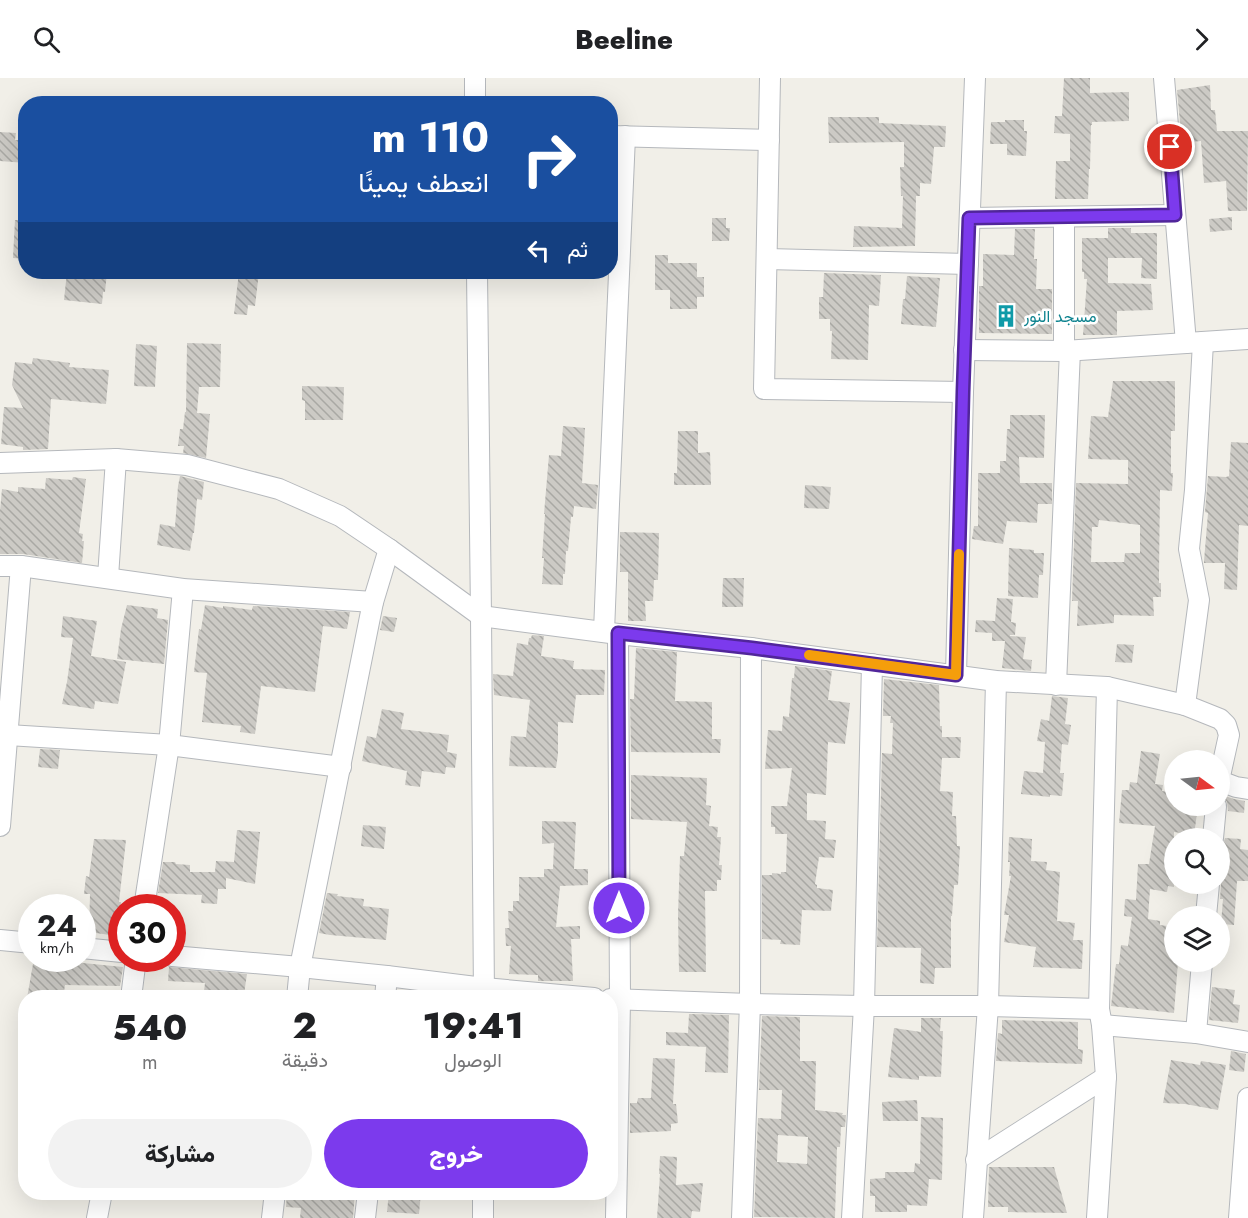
<!DOCTYPE html>
<html lang="ar">
<meta charset="utf-8">
<style>
:root{--surface:#fff;--page:#f2f2f2;--text:#202124;--muted:#757577;--accent:#7c3aed}
body{margin:0;font-family:Jost,Vazirmatn,sans-serif;background:var(--page);color:var(--text);direction:rtl;height:100vh;display:flex;flex-direction:column;font-size:22px;white-space:nowrap}
*{box-sizing:border-box;margin:0}
p{font-size:20px;color:var(--muted)}
.icon{flex:none;width:33px;height:33px;fill:none;stroke:currentColor;stroke-width:2;stroke-linecap:round;stroke-linejoin:round}
.map{position:relative;flex:1;overflow:hidden;direction:ltr}
.details{position:absolute;left:18px;top:912px;width:600px;height:210px;display:flex;flex-direction:column;background:var(--surface);border-radius:24px;box-shadow:0 6px 24px #0002;direction:rtl}
.details>*{flex:none}
.banner{position:absolute;left:18px;top:18px;width:600px;height:183px;border-radius:24px;box-shadow:0 6px 24px #0002;direction:rtl;background:#1a4fa0;color:#fff;overflow:hidden}
.needle{width:39px;rotate:105deg}
.controls{position:absolute;left:1164px;top:672px;display:grid;gap:12px}
.controls a{display:grid;place-items:center;width:66px;height:66px;border-radius:50%;background:var(--surface);box-shadow:0 6px 24px #0002;font-size:30px}
.speed{position:absolute;left:18px;top:816px;display:flex;gap:12px;font-size:30px;font-weight:700;text-align:center}
.speed>*{display:grid;place-content:center;width:78px;height:78px;border-radius:50%;background:var(--surface);box-shadow:0 6px 24px #0002;line-height:1}
.speed small{font-size:15px;font-weight:400}
.speed .limit{border:9px solid #d22;background:#fff;color:#111}
.pin{position:absolute;display:grid;place-items:center;width:51px;height:51px;color:#fff;margin:-26px;border:3px solid #fff;border-radius:50%;box-shadow:0 2px 6px #0007}
.me{position:absolute;width:66px;margin:-33px;rotate:0deg;stroke-linejoin:round;filter:drop-shadow(0 0 4px #0008)}
.turn{display:flex;align-items:center;gap:21px;height:126px;padding:0 30px;font-size:27px}
.turn .icon{width:78px;height:78px;stroke-width:2.5}
.turn b{display:block;font-size:42px;line-height:51px}
.then{display:flex;align-items:center;height:57px;padding:0 30px;background:#0003;gap:12px;font-size:22px}
.eta{display:flex;justify-content:space-evenly;align-items:center;height:102px;text-align:center}
.eta b{font-size:36px;font-weight:800;line-height:42px}
.primary-button{display:flex;gap:12px;margin-top:auto;padding:12px 30px}
.primary-button a{flex:1;height:69px;border-radius:36px;background:var(--accent);color:#fff;font-size:24px;font-weight:800;line-height:69px;text-align:center}
.primary-button a+a{background:var(--page);color:var(--text)}
header{display:flex;justify-content:space-between;align-items:center;height:78px;padding:0 30px;background:var(--surface);font-size:27px;font-weight:800}
.map>svg:first-child{display:block}
</style>
<header><svg class="icon" aria-label="forward" viewBox="0 0 24 24"><path d="M9 5l7 7-7 7"/></svg>Beeline<svg class="icon" aria-label="search" viewBox="0 0 24 24"><circle cx="10" cy="10" r="6"/><path d="M15 15l6 6"/></svg></header>
<div class="map">
<svg width="1248" height="1140" viewBox="0 0 1248 1140">
<defs>
<pattern id="building-back-hatch" width="6" height="6" patternUnits="userSpaceOnUse" patternTransform="scale(1.5)"><rect width="6" height="6" fill="#cccac5"/><path d="M-1 5l2 2M0 0l6 6M5-1l2 2" fill="none" stroke="#a9a8a4"/></pattern>
</defs>
<rect width="100%" height="100%" fill="#f1efe8"/>
<g fill="url(#building-back-hatch)" fill-rule="evenodd">
<path d="M1064 0H1090V15L1129 14V43L1092 44V47H1091L1090 91H1089L1088 121H1055L1056 83H1070V56L1054 55 1055 38H1062Z"/>
<path d="M1210 7 1211 32H1215L1217 53H1248L1247 133H1228L1226 103 1204 105 1201 63 1191 64 1190 54 1181 55 1177 12Z"/>
<path d="M828 39H879V45L946 48 945 69H934L931 106 920 105V118H916L915 168 853 169 854 148 902 150 903 118H901L900 89H904V64L829 65Z"/>
<path d="M1005 42H1024V53H1027L1026 78 1007 77V66H990L991 44H1005Z"/>
<path d="M0 54 16 55 15 62H26V85L0 83Z"/>
<path d="M1232 139V152L1210 154 1209 141Z"/>
<path d="M712 140H726V150H730L729 163H712Z"/>
<path d="M15 142H26V181L13 180Z"/>
<path d="M1108 150H1131V155H1157V201L1141 200 1142 180H1108V205L1151 206 1153 232 1117 233V257H1083L1087 201H1084V194H1082V160H1108Z"/>
<path d="M1015 151H1035L1034 181H1037L1036 211H1052V256L979 255V208H983V176L1014 177Z"/>
<path d="M655 177H668V185H697V199H704V219H697V231H670V212H655Z"/>
<path d="M67 194H107L105 214H103L102 226 64 222Z"/>
<path d="M239 194H259L255 228 248 227 247 237 234 236Z"/>
<path d="M824 195 881 197 879 228 869 227 868 282 831 281 832 253H830V241H819V219H823Z"/>
<path d="M907 198 940 200 936 249 901 246 903 221H905Z"/>
<path d="M187 265 221 266 220 309H199L197 335 210 336 206 380 183 375 184 368H178L180 351H183L185 334H186Z"/>
<path d="M136 266 157 268 155 309 134 308Z"/>
<path d="M33 280 70 285 69 289 109 292 106 326 51 321 48 371 23 372V369L1 366 4 329 23 330 12 307 15 284 32 286Z"/>
<path d="M1113 303H1175V353H1171V395H1173L1172 413 1160 412 1159 496V505H1161V519H1153L1154 538 1114 537V545L1077 548 1078 523H1072L1076 405 1128 406V382L1088 381 1091 338 1108 339ZM1099 442 1140 447V475H1125L1124 484H1091L1092 449H1098Z"/>
<path d="M302 308 344 309 343 342H305V323L302 322Z"/>
<path d="M1010 337H1045L1044 380 1019 379 1020 405H1052V426H1038L1037 445 1007 443 1003 466 972 461 974 448H978V395H1000V383H1006L1007 351H1010Z"/>
<path d="M563 348 585 350 582 405 598 407 596 431 574 428 573 439H571L568 473H566L565 496H563V507L542 506 544 480H542L545 436H544L549 377 561 378Z"/>
<path d="M678 353H698V375L710 374 711 407H674V395H677Z"/>
<path d="M1231 364 1248 365V448L1239 447 1237 512 1224 511 1225 485H1204V483L1208 435 1205 434 1208 398 1226 399 1229 398Z"/>
<path d="M180 398 204 404 202 422 197 421 194 455H193L190 473 157 467 160 446 175 449 178 408Z"/>
<path d="M73 399 86 401 79 455 83 456 82 463H84L82 485 23 476H0V433L2 411 18 414V409L45 411 46 400 72 402Z"/>
<path d="M805 407 831 409 829 431 804 430Z"/>
<path d="M620 454 659 455 658 502H654L653 523H645L646 543H628V494H620Z"/>
<path d="M1009 470 1034 472V475H1044L1043 497H1039L1038 520 1008 518Z"/>
<path d="M723 500H744L743 529H722Z"/>
<path d="M997 520 1013 521 1011 544 1016 545 1015 557H1010V558L1026 559 1023 581 1032 582 1031 593 1002 590 1005 563H992V555L975 554 976 542 995 543Z"/>
<path d="M127 527 158 531 157 540 168 542 164 586 117 581 121 551Z"/>
<path d="M205 527 223 530V528L252 532 253 528 350 534 347 551 323 548 315 614 261 608 255 656 240 654 241 648 202 644 207 595 194 594 199 551 201 552Z"/>
<path d="M63 538 97 543 91 578 126 584 118 626 95 623 94 631 62 626 67 604 73 560 61 559Z"/>
<path d="M383 538 397 540 394 554 380 552Z"/>
<path d="M532 557 544 558 541 578 574 583 573 591 605 592 604 617H576L573 645 558 644V676L556 690 509 688 511 658 526 659 530 622 494 617 493 596 513 598 517 565 528 567 529 560H531Z"/>
<path d="M1117 566 1134 567 1132 585 1115 584Z"/>
<path d="M636 570 677 574 675 623 712 624V661H721L720 675 631 674 630 621H634Z"/>
<path d="M795 588 832 593 828 622 850 625 845 666 828 664 826 717 807 715V742L826 743 825 761 836 762 834 780 819 779 815 806 817 807V810L833 812 831 833 802 832 800 867 780 866 781 862 762 861V797H772V795L781 796V794H786L787 756H775V749H771V728H787L792 690 765 691 768 652 782 653 783 638 789 639 792 600H794Z"/>
<path d="M884 601 939 607 940 648H942V659H961L960 680H942L940 713 953 714 952 738H956L957 768H960L958 807H954L952 838H951V890H935L934 906 920 905 921 870 877 869 882 675 892 676 893 645H890L891 638H883Z"/>
<path d="M1052 618 1068 620 1065 646 1071 647 1068 667 1062 666 1060 695H1064L1062 718 1050 717V719L1021 716 1024 693 1043 695 1045 664 1037 663 1041 641 1049 643Z"/>
<path d="M382 631 404 635 401 651 449 657 447 674 457 676 455 690 446 689 445 696 422 693 420 709 405 707 407 693 362 683 367 658 376 660Z"/>
<path d="M40 671 60 672 58 691 38 689Z"/>
<path d="M1141 673 1160 676 1155 706 1163 707 1162 713 1174 715V728H1198L1194 757 1174 754V809L1168 808 1167 814 1150 811 1148 841 1160 843V847L1174 849V884H1178L1174 935 1111 928 1116 886H1119L1121 867 1128 868 1132 839 1124 838 1125 821 1136 822 1138 786H1149L1155 748 1119 745 1122 712H1129L1130 704 1137 705Z"/>
<path d="M631 697 707 700 706 727 711 728 709 748 718 749 717 759H721L719 787H722L721 802H717V813H705L706 894H679L678 837 680 778H684L687 744 631 741Z"/>
<path d="M1222 717 1234 721 1245 723 1244 735 1228 733 1227 724Z"/>
<path d="M542 743 576 744 574 791H588V807L560 808 556 849 580 848V861H571L573 903H538V897L509 896 511 868H506L505 850H509L508 833H513V823H519V799H544V791H553L554 765 542 766Z"/>
<path d="M363 747 386 749 384 771 361 768Z"/>
<path d="M237 752 260 754 255 806 226 800V811H218L217 826 201 825 202 817 158 815 163 784H175L176 786 190 787V794H215L216 783 234 784Z"/>
<path d="M1009 759 1032 761 1031 783 1047 784 1046 792 1060 794 1057 843 1075 845 1073 862H1083L1082 891 1033 889 1036 869 1004 864 1009 837H1004L1011 798H1009L1010 784H1008Z"/>
<path d="M1225 760 1241 761 1240 771 1248 772V803H1237L1234 847 1221 846 1223 821H1220L1221 807 1220 800V770L1223 766Z"/>
<path d="M94 761 126 762 119 824H121L120 836 117 858 89 854 90 816H84L86 798 89 799Z"/>
<path d="M327 815 338 816 337 818 364 821 363 828 389 831 386 862 330 857 319 855Z"/>
<path d="M73 884 123 889 120 908 65 907 63 920H27L33 886H73Z"/>
<path d="M169 889 247 896 244 916 204 913 205 905 168 903Z"/>
<path d="M1212 909 1235 912 1233 926 1240 927 1238 945 1209 942Z"/>
<path d="M689 936 729 937 728 995 705 994 706 969 666 967V954L688 955Z"/>
<path d="M762 938 800 939V983H816L815 1032 843 1035 842 1037H846L845 1049H841L840 1069H837L835 1140 754 1139 758 1040 781 1041 782 1012H759ZM778 1057 808 1059 807 1086 777 1084Z"/>
<path d="M921 940H941L940 953H943L941 999 919 998V1002L888 999 894 950 921 954Z"/>
<path d="M1002 942 1078 944V971L1083 972 1082 986 996 983 998 955 1002 956Z"/>
<path d="M1231 973 1246 976 1244 994 1229 992Z"/>
<path d="M653 980 675 981 673 1026H676L678 1045 671 1046V1053L630 1055V1025H637L638 1020H651Z"/>
<path d="M1171 982 1200 987 1201 983 1226 987 1218 1032 1185 1026 1163 1025Z"/>
<path d="M917 1022 918 1043H883L882 1024Z"/>
<path d="M921 1039 943 1040 942 1102 929 1101 927 1128 907 1127V1134H875V1118H870V1101L885 1100V1094H914L915 1085 920 1086Z"/>
<path d="M660 1078 677 1079 676 1107 703 1105 700 1134 692 1133 691 1140H657L660 1096H659Z"/>
<path d="M989 1089H1054L1067 1135 1008 1134V1129H988Z"/>
<path d="M287 1114H355L353 1140H300L301 1130 286 1129Z"/>
<path d="M389 1114H421L419 1136 387 1134Z"/>
</g>
<g fill="none" stroke-linecap="round" stroke-linejoin="round">
<g stroke="#b5b8bc" stroke-width="22">
<g id="minor">
<path d="M475 0V26"/>
<path d="M770 0 764 311 963 314"/>
<path d="M1164 0 1186 265"/>
<path d="M610 58 769 62"/>
<path d="M970 140 1175 137"/>
<path d="M767 181 968 186"/>
<path d="M477 194 481 538 484 920"/>
<path d="M964 272 1064 273 1248 261"/>
<path d="M1064 273V139"/>
<path d="M0 385 116 381 187 387 279 411 340 438 389 471 481 538 618 556 751 570 996 603 1107 609 1185 627 1220 641 1226 647 1229 657 1220 698"/>
<path d="M0 488H21L183 511 373 524"/>
<path d="M108 499 116 381"/>
<path d="M604 554 609 426 625 58"/>
<path d="M956 597 963 314 975 0"/>
<path d="M1056 607 1070 272"/>
<path d="M1185 627 1199 522 1189 471 1195 412 1203 264"/>
<path d="M8 657 169 667 183 511"/>
<path d="M1220 703 1236 709 1248 711"/>
<path d="M0 748 21 488"/>
<path d="M1213 760 1216 728"/>
<path d="M144 830 169 667 341 689"/>
<path d="M1206 838 1209 806"/>
<path d="M0 862 32 865"/>
<path d="M82 870 122 874"/>
<path d="M172 878 300 889 387 898 484 910 594 920"/>
<path d="M131 920 136 880"/>
<path d="M297 920 300 889 373 524 389 471"/>
<path d="M385 920 387 898"/>
<path d="M610 921 750 926 864 928H988L1099 931"/>
<path d="M1102 947 1196 955 1248 964"/>
<path d="M1196 955 1202 884"/>
<path d="M976 1082 1106 999"/>
<path d="M97 1140 102 1114"/>
<path d="M272 1140 275 1114"/>
<path d="M365 1140 368 1114"/>
<path d="M483 1140V1114"/>
<path d="M616 1140 620 922 618 556"/>
<path d="M742 1140 750 926 751 570"/>
<path d="M852 1140 864 928 872 586"/>
<path d="M973 1140 988 928 996 603"/>
<path d="M1097 1140 1106 999 1102 947 1099 931 1107 609"/>
<path d="M1239 1140 1248 1020"/>
</g>
</g>
<use href="#minor" stroke="#fff" stroke-width="20"/>
</g>
<g fill="none" stroke-linecap="round" stroke-linejoin="round">
<g stroke="#51269a" stroke-width="15">
<path id="route" d="M619 830 618 555 752 570 956 597 963 314 969 140 1175 137 1170 69"/>
</g>
<use href="#route" stroke="#7c3aed" stroke-width="10"/>
<path stroke="#f59e0b" stroke-width="10" d="M809 577 956 597 959 476"/>
</g>
<defs>
<g id="building-bare" transform="scale(1.8)"><path d="M-4-6H4V6H1V3H-1V6H-4ZM-2.5-4.3h1.7v1.8h-1.7ZM.8-4.3h1.7v1.8H.8ZM-2.5-1h1.7V.8h-1.7ZM.8-1h1.7V.8H.8Z" fill="#0f9aa8" stroke="#fff" stroke-width="2.5" paint-order="stroke"/></g>
</defs>
<g fill-rule="evenodd">
<use href="#building-bare" x="1006" y="238"/>
</g>
<g text-anchor="middle" dominant-baseline="central" stroke-width="5" stroke-linejoin="round" paint-order="stroke">
<g font-size="16" fill="#0d838f" stroke="#fff" text-anchor="start">
<text x="1024" y="238">مسجد النور</text>
</g>
</g>
</svg>
<div class="controls">
<a><svg class="needle" viewBox="-14 -14 28 28"><path d="M0-13l5 13h-10z" fill="#e53935"/><path d="M0 13l5-13h-10z" fill="#757577"/></svg></a>
<a><svg class="icon" aria-label="search" viewBox="0 0 24 24"><circle cx="10" cy="10" r="6"/><path d="M15 15l6 6"/></svg></a>
<a><svg class="icon" aria-label="layers" viewBox="0 0 24 24"><path d="M12 4l9 5-9 5-9-5zM3 14l9 5 9-5"/></svg></a>
</div>
<div class="speed"><div>24<small>km/h</small></div><div class="limit">30</div></div>
<div class="pin" style="left:1170px;top:69px;background:#d93025"><svg class="icon" aria-label="arrive" viewBox="0 0 24 24"><path d="M6 21V4h12l-3 4 3 4H6"/></svg></div>
<svg class="me" style="left:619px;top:830px" viewBox="-20 -20 40 40"><circle r="17" fill="#7c3aed" stroke="#fff" stroke-width="3"/><path d="M0-11L8 9 0 5-8 9z" fill="#fff"/></svg>
<div class="banner">
<div class="turn"><svg class="icon" aria-label="right" viewBox="0 0 24 24"><path d="M7 20v-9h11M14 6l5 5-5 5"/></svg><div><b>110 m</b>انعطف يمينًا</div></div>
<div class="then">ثم<svg class="icon" aria-label="left" viewBox="0 0 24 24"><path d="M17 20v-9H6M10 6l-5 5 5 5"/></svg></div>
</div>
<section class="details">
<div class="eta">
<div><b>19:41</b><p>الوصول</p></div>
<div><b>2</b><p>دقيقة</p></div>
<div><b>540</b><p>m</p></div>
</div>
<div class="primary-button"><a>خروج</a><a>مشاركة</a></div>
</section>
</div>
